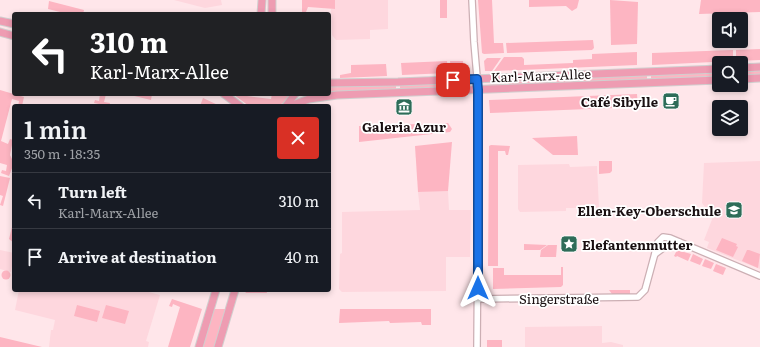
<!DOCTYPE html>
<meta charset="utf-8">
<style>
:root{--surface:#171b24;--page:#242831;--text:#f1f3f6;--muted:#9ea1a6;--line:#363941}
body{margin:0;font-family:Literata,serif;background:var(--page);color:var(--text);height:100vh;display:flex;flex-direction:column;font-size:15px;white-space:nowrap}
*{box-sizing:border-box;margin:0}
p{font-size:13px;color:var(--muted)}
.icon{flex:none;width:22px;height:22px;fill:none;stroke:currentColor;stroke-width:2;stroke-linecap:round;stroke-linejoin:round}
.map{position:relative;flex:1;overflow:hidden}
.details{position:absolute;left:12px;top:104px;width:319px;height:188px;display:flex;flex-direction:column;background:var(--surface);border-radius:4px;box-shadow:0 2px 6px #0003}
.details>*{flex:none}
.guide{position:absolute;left:12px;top:12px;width:319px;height:84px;border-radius:4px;box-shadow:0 2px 6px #0003;background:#202124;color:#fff;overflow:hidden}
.buttons{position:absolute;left:712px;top:12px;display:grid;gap:8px}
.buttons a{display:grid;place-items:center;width:36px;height:36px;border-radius:4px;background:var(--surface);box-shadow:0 2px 6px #0003;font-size:20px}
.pin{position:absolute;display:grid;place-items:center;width:34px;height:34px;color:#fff;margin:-17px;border-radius:8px;box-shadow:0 2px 6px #0006}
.me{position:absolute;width:44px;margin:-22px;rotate:0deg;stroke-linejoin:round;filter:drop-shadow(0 0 3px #0008)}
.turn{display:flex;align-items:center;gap:14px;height:84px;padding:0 12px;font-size:18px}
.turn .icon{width:52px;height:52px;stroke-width:2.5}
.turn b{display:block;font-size:28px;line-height:34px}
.round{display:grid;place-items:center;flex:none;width:42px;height:42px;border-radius:4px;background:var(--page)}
.summary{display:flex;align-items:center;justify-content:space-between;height:68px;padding:0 12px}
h1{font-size:24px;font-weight:600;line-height:30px}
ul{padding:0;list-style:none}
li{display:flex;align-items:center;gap:12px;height:56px;padding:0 12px;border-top:1px solid var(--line)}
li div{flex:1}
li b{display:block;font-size:15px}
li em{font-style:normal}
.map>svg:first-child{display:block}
</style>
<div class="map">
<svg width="760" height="347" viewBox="0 0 760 347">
<rect width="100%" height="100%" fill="#ffe6ea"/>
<g fill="#fed7de">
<path d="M174 0H221L222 5 205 8Z"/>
<path d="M335 0H388V29L370 30V39L336 40 332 35 331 9H335Z"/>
<path d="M760 161V269L707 248 709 242 704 240 713 217 702 203 704 163Z"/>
<path d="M569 164 570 167 597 166 599 208H566V211L520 212 518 209V165Z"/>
<path d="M431 191H448L449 210H471L470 257H446V291L342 292 339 289 340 254 342 253V212L420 210 418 192Z"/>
<path d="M0 250 14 253 11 272 0 269Z"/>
<path d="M19 290H141L160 295 146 341 149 342 148 347H49L51 330H53L55 320 15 310Z"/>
<path d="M602 326V343L611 342 623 345V347H525V327Z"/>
</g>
<g fill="#fdb5c2">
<path d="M302 0H335V9L308 7 306 12H302Z"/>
<rect x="440" y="0" width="7" height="18"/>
<path d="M478 0H492L494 43H503L504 53 484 54 482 53Z"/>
<path d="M529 0H579L577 8 572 11 566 6 529 7Z"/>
<path d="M610 0 638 2 637 44 611 45Z"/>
<path d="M701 0H760V12L699 14Z"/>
<path d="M49 1 84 10 83 14H68L48 9Z"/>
<path d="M593 40 594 48 592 50 507 53 506 43Z"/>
<path d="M760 49V60L736 61V50Z"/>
<path d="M733 50V61L652 65V53Z"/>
<path d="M637 52V65L494 71 504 57H522L524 59V65L573 63V60L592 59V54Z"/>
<path d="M487 58H501L492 71H485L484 61Z"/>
<path d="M447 61 448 73 402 75 401 63Z"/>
<path d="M450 61H463L464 70 451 71Z"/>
<path d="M386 64 387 76 340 78V75L351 73V65Z"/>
<path d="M760 70V75L741 76V71Z"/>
<path d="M719 72V77L651 80V75Z"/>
<path d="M647 75V80L488 87V85L537 80Z"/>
<path d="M443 84V86L426 89 400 90V85Z"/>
<path d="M396 85V90L329 93V86Z"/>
<path d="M0 90 24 97 22 106H18L19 101 12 99 1 141 8 144 10 139 13 140 10 155 14 163 9 176 1 173 2 170 6 171 7 165 0 163Z"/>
<path d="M100 94H106L104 102 110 103 109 106 94 103 95 100 99 101Z"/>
<path d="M126 94H152L151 100Z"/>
<path d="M233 94H247V96L271 99 272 94H290L286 101 278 106H249Z"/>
<path d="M637 94 638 107 490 113 489 100Z"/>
<path d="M203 98 220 106H200Z"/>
<path d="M448 123 452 129 450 132 359 142V126Z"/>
<path d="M577 136 578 155H553L532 138Z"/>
<path d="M452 142 448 191 418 192 415 146Z"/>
<path d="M491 145 510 146 508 155H506L505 151H498V266H488L489 146Z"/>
<path d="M599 161H612V171L610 173 599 174Z"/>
<path d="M0 176 10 178 3 206 0 205 3 196 0 195Z"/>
<path d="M12 227H14V243L9 239Z"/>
<path d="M722 238 737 244 736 246 738 247 733 257 716 250Z"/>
<path d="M524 244 547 245 540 250H524Z"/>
<path d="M548 245H557L556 257H540L541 250Z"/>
<path d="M677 250 691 254 688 261 677 256 676 257 674 256Z"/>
<path d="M747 250H749L760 254 758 268 742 261Z"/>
<path d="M693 254 703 259 700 265 690 261Z"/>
<path d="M705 259 714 263 711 269 702 266Z"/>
<path d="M716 264 726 268 723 275 713 271Z"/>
<path d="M561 267H563V285L561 287 493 289V268H504V275H561Z"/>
<circle cx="6" cy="275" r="4.5"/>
<path d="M244 290H266L267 293H246Z"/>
<path d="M609 290H630V294H612Z"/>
<path d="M172 299 202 309 190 347H168L180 307 173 304 172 307 169 306Z"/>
<path d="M77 305 100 311 97 322 74 316Z"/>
<path d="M106 305 129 311 125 324 102 318Z"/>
<path d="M211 309H228L217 347H200Z"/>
<path d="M340 309H431V325H422L421 322 390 323 389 321 339 323Z"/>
<path d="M0 337 42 347H0Z"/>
<rect x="487" y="340" width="15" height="7"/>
</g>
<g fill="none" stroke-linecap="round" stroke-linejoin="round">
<g stroke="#ccafb4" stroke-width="8">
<g id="minor">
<path d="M472 0 474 42 479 100 477 347"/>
<path d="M655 254 666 246 679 242"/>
<path d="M478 299 638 297 645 290 658 242 663 237 670 238 760 276"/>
</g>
</g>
<g stroke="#d1cfcf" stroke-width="9">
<g id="major">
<path d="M261 14 262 0"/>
<path d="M272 14V0"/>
<path d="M0 21 14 24"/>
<path d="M0 32 14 36"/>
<path d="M741 68 760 67"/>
<path d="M741 79 760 78"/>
<path d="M329 83 398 82 719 69"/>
<path d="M224 94 240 106"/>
<path d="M286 106 295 94"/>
<path d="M290 106 309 99 337 95 719 80"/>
<path d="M199 347 216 290"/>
<path d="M218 347 235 290"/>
</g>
</g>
<use href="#minor" stroke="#fff" stroke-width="5.5"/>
<use href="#major" stroke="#ee9cb2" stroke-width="7"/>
</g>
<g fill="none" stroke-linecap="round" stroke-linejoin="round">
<g stroke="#114b97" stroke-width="10">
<path id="route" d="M453 80 477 79 478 90V288"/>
</g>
<use href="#route" stroke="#1a73e8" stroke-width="7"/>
</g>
<defs>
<g id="cafe-square" transform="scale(0.9)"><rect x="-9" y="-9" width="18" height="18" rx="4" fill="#2e6c58" stroke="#fff"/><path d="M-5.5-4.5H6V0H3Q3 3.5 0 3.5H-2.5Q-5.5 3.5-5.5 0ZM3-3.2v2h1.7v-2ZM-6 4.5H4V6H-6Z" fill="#fff"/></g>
<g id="museum-square" transform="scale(0.9)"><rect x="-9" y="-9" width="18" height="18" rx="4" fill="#2e6c58" stroke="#fff"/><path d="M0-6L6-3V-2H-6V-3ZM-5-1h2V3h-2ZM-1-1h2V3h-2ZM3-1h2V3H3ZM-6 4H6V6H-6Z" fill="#fff"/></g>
<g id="school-square" transform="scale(0.9)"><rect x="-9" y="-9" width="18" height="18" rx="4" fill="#2e6c58" stroke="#fff"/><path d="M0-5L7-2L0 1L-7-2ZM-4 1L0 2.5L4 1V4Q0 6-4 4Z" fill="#fff"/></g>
<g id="sight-square" transform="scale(0.9)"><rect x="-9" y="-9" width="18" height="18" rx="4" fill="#2e6c58" stroke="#fff"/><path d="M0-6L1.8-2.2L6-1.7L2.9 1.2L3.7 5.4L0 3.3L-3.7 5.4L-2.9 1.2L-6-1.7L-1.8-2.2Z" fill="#fff"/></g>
</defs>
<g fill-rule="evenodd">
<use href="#cafe-square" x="671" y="101"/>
<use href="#museum-square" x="404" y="107"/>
<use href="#school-square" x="734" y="210"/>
<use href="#sight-square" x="569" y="244"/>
</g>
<g text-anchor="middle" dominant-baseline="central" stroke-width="3.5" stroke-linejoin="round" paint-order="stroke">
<g font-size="13" fill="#190f11" stroke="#fff">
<text transform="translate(541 75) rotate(-2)">Karl-Marx-Allee</text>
<text x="559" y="298">Singerstraße</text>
</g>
<g font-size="13" font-weight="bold" fill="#190f11" stroke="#fff" text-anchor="end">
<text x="658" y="101">Café Sibylle</text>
<text x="404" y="126" text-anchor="middle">Galeria Azur</text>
<text x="721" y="210">Ellen-Key-Oberschule</text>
<text x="582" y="244" text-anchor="start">Elefantenmutter</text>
</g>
</g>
</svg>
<div class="buttons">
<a><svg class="icon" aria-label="sound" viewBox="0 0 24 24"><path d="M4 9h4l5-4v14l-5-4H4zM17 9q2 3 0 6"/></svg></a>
<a><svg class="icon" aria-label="search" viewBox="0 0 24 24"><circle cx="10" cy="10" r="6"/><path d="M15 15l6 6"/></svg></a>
<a><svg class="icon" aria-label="layers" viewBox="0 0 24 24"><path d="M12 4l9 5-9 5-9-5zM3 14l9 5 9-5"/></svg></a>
</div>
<div class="pin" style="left:453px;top:80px;background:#d93025"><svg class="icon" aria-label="arrive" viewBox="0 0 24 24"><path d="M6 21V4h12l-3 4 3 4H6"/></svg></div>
<svg class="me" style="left:478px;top:288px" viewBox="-20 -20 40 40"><path d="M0-17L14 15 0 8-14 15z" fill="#1a73e8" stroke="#fff" stroke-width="4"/></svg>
<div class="guide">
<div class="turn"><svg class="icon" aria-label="left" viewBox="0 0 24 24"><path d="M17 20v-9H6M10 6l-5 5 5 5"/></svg><div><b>310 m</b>Karl-Marx-Allee</div></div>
</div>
<section class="details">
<div class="summary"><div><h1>1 min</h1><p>350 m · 18:35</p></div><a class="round" style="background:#d93025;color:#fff"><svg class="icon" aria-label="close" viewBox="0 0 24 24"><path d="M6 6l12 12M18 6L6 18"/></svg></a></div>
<ul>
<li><svg class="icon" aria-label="left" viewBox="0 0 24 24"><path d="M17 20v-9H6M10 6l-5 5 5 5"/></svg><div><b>Turn left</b><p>Karl-Marx-Allee</p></div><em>310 m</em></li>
<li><svg class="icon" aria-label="arrive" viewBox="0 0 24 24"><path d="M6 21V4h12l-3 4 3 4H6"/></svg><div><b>Arrive at destination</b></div><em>40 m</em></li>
</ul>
</section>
</div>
